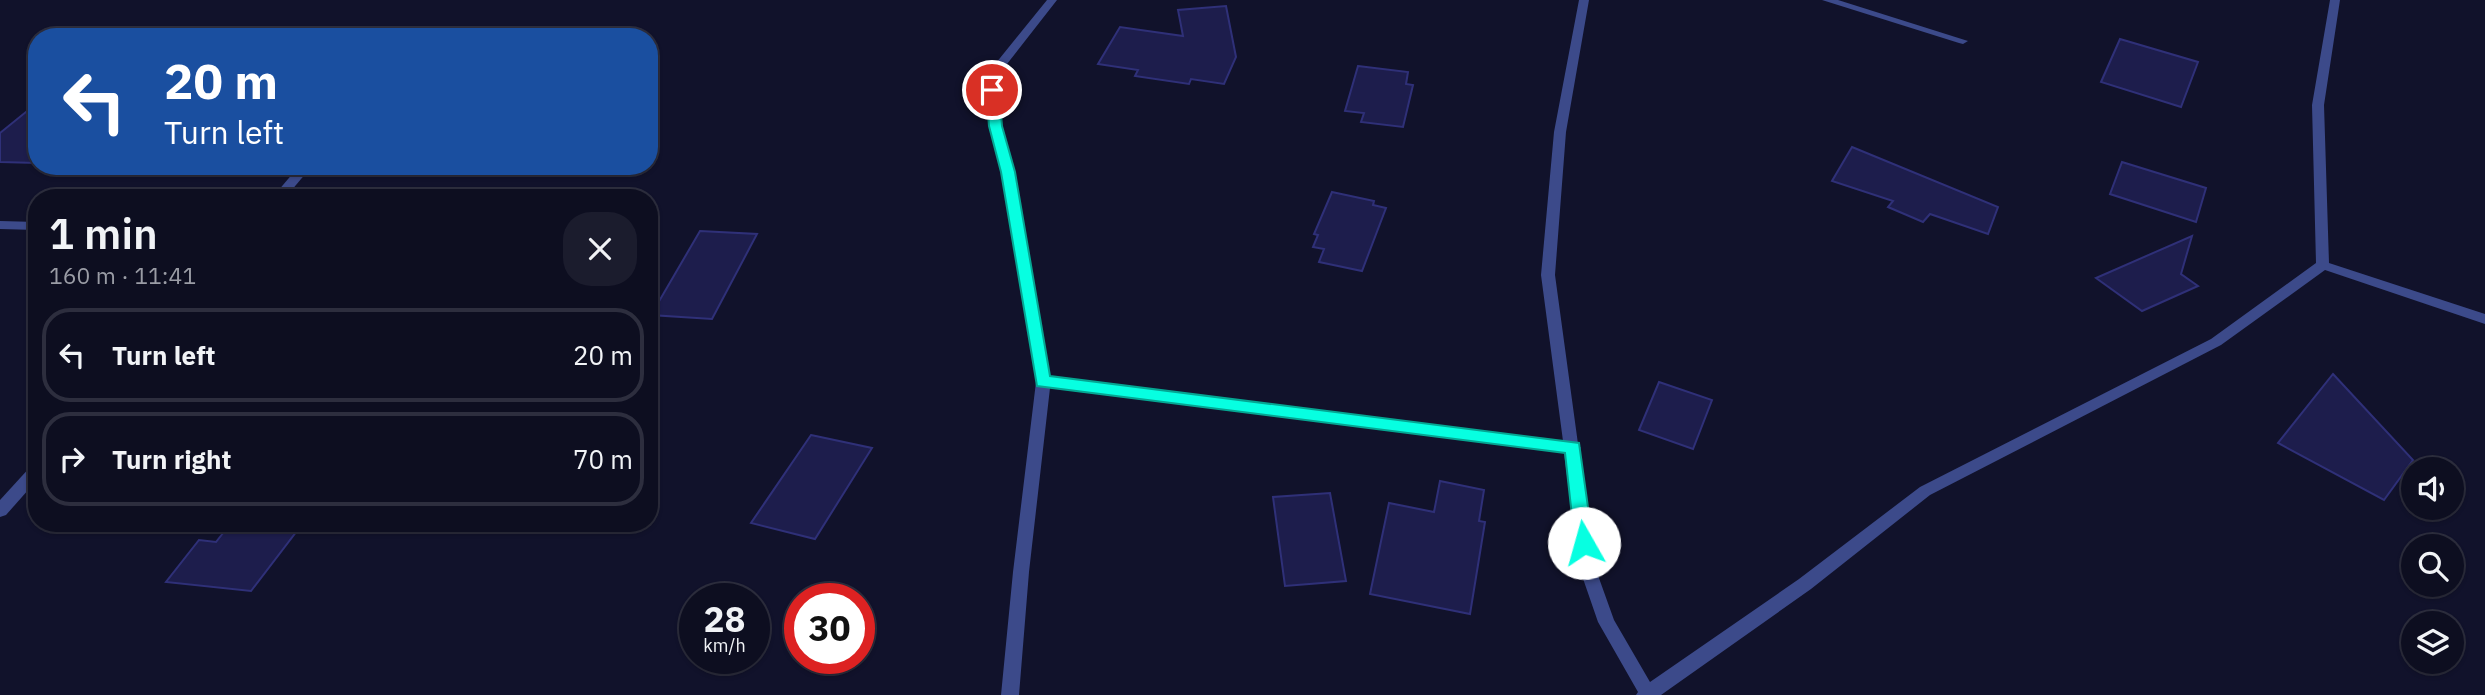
<!DOCTYPE html>
<meta charset="utf-8">
<style>
:root{--surface:#0d0e20;--page:#1b1c2d;--text:#f1f3f6;--muted:#9a9ca5;--line:#2d2e3e}
body{margin:0;font-family:"IBM Plex Sans",sans-serif;background:var(--page);color:var(--text);height:100vh;display:flex;flex-direction:column;font-size:26px;white-space:nowrap}
*{box-sizing:border-box;margin:0}
p{font-size:23px;color:var(--muted)}
.icon{flex:none;width:38px;height:38px;fill:none;stroke:currentColor;stroke-width:2;stroke-linecap:round;stroke-linejoin:round}
.map{position:relative;flex:1;overflow:hidden}
.panel{position:absolute;left:28px;top:189px;width:630px;height:343px;display:flex;flex-direction:column;background:var(--surface);border-radius:28px;box-shadow:0 2px 5px #0004,0 0 0 2px var(--line)}
.panel>*{flex:none}
.hud{position:absolute;left:28px;top:28px;width:630px;height:147px;border-radius:28px;box-shadow:0 2px 5px #0004,0 0 0 2px var(--line);background:#1a4fa0;color:#fff;overflow:hidden}
.buttons{position:absolute;left:2401px;top:457px;display:grid;gap:14px}
.buttons a{display:grid;place-items:center;width:63px;height:63px;border-radius:50%;background:var(--surface);box-shadow:0 2px 5px #0004,0 0 0 2px var(--line);font-size:35px}
.speed{position:absolute;left:679px;top:583px;display:flex;gap:14px;font-size:35px;font-weight:700;text-align:center}
.speed>*{display:grid;place-content:center;width:91px;height:91px;border-radius:50%;background:var(--surface);box-shadow:0 2px 5px #0004,0 0 0 2px var(--line);line-height:1}
.speed small{font-size:18px;font-weight:400}
.speed .limit{border:10px solid #d22;background:#fff;color:#111}
.pin{position:absolute;display:grid;place-items:center;width:60px;height:60px;color:#fff;margin:-30px;border:4px solid #fff;border-radius:50%;box-shadow:0 2px 7px #0007}
.me{position:absolute;width:77px;margin:-38px;rotate:353deg;stroke-linejoin:round;filter:drop-shadow(0 0 5px #0008)}
.turn{display:flex;align-items:center;gap:24px;height:147px;padding:0 21px;font-size:32px}
.turn .icon{width:91px;height:91px;stroke-width:2.5}
.turn b{display:block;font-size:49px;line-height:60px}
.round{display:grid;place-items:center;flex:none;width:74px;height:74px;border-radius:28px;background:var(--page)}
.overview{display:flex;align-items:center;justify-content:space-between;height:119px;padding:0 21px}
h1{font-size:42px;font-weight:600;line-height:52px}
ul{padding:0;list-style:none}
li{display:flex;align-items:center;gap:21px;height:94px;margin:0 14px 10px;padding:0 7px;border:4px solid var(--line);border-radius:28px}
li div{flex:1}
li b{display:block;font-size:26px}
li em{font-style:normal}
.map>svg:first-child{display:block}
</style>
<div class="map">
<svg width="2485" height="695" viewBox="0 0 2485 695">
<rect width="100%" height="100%" fill="#11122b"/>
<g fill="#1d1d4c" stroke="#2f3078" stroke-width="2">
<path d="M1226 6 1236 57 1224 84 1191 79 1189 84 1135 76 1138 70 1098 64 1120 27 1183 36 1178 10Z"/>
<path d="M2120 39 2198 62 2181 107 2101 82Z"/>
<path d="M1358 66 1408 72 1406 84 1413 85 1403 127 1361 122 1364 113 1345 111Z"/>
<path d="M37 103V163L0 162V133Z"/>
<path d="M1852 147 1998 207 1988 234 1930 214 1923 222 1888 207 1893 201 1832 181Z"/>
<path d="M2122 162 2206 188 2196 222 2110 194Z"/>
<path d="M1332 192 1374 201 1373 205 1386 208 1362 271 1319 262 1324 249 1313 247 1318 235 1314 234Z"/>
<path d="M700 231 757 234 712 319 651 315Z"/>
<path d="M2192 236 2181 274 2198 286 2142 311 2096 278Z"/>
<path d="M2333 374 2413 460 2384 500 2278 443Z"/>
<path d="M1659 382 1712 400 1693 449 1639 430Z"/>
<path d="M811 435 872 448 815 539 751 523Z"/>
<path d="M1440 481 1484 490 1479 521 1485 522 1470 614 1370 594 1389 503 1434 512Z"/>
<path d="M1330 493 1346 581 1285 586 1273 497Z"/>
<path d="M231 523H303L251 591 166 582 199 540 216 542Z"/>
</g>
<g fill="none" stroke-linecap="round" stroke-linejoin="round">
<g fill="#3c4a8a" fill-rule="evenodd">
<path d="M1047 0H1057L1007 64 998 90 1001 126 1014 172 1049 378 1563 441 1541 275 1554 132 1579 0H1589L1566 132 1555 275 1578 444 1581 448 1579 451 1595 567 1614 620 1650 682 1799 579 1920 487 2211 339 2316 263 2312 105 2330 0H2340L2324 105 2329 263 2485 314V324L2325 270 2221 345 1930 495 1811 589 1661 695H1636L1638 692 1598 622 1579 567 1564 453 1050 388 1029 572 1019 695H1001L1013 572 1036 382 1002 172 989 126 986 90 996 63Z"/>
<path d="M1822 0H1838L1968 41 1963 44 1959 43Z"/>
<path d="M427 28 432 31 428 37H417L423 29Z"/>
<path d="M299 166H312L285 198H272Z"/>
<path d="M0 221 37 222V230L0 229Z"/>
<path d="M37 463V480L6 515 0 517V500L32 465Z"/>
</g>
</g>
<path fill="#07ffe1" stroke="#05a692" stroke-width="2" d="M992 86 999 90 1002 126 1015 172 1050 376 1579 443 1593 543 1590 548 1584 550 1577 548 1575 543 1565 453 1037 386 1001 172 989 126 986 90Z"/>
</svg>
<div class="buttons">
<a><svg class="icon" aria-label="sound" viewBox="0 0 24 24"><path d="M4 9h4l5-4v14l-5-4H4zM17 9q2 3 0 6"/></svg></a>
<a><svg class="icon" aria-label="search" viewBox="0 0 24 24"><circle cx="10" cy="10" r="6"/><path d="M15 15l6 6"/></svg></a>
<a><svg class="icon" aria-label="layers" viewBox="0 0 24 24"><path d="M12 4l9 5-9 5-9-5zM3 14l9 5 9-5"/></svg></a>
</div>
<div class="speed"><div>28<small>km/h</small></div><div class="limit">30</div></div>
<div class="pin" style="left:992px;top:90px;background:#d93025"><svg class="icon" aria-label="arrive" viewBox="0 0 24 24"><path d="M6 21V4h12l-3 4 3 4H6"/></svg></div>
<svg class="me" style="left:1584px;top:543px" viewBox="-20 -20 40 40"><circle r="19" fill="#fff"/><path d="M0-13L10 11 0 6-10 11z" fill="#07ffe1"/></svg>
<div class="hud">
<div class="turn"><svg class="icon" aria-label="left" viewBox="0 0 24 24"><path d="M17 20v-9H6M10 6l-5 5 5 5"/></svg><div><b>20 m</b>Turn left</div></div>
</div>
<section class="panel">
<div class="overview"><div><h1>1 min</h1><p>160 m · 11:41</p></div><a class="round"><svg class="icon" aria-label="close" viewBox="0 0 24 24"><path d="M6 6l12 12M18 6L6 18"/></svg></a></div>
<ul>
<li><svg class="icon" aria-label="left" viewBox="0 0 24 24"><path d="M17 20v-9H6M10 6l-5 5 5 5"/></svg><div><b>Turn left</b></div><em>20 m</em></li>
<li><svg class="icon" aria-label="right" viewBox="0 0 24 24"><path d="M7 20v-9h11M14 6l5 5-5 5"/></svg><div><b>Turn right</b></div><em>70 m</em></li>
</ul>
</section>
</div>
